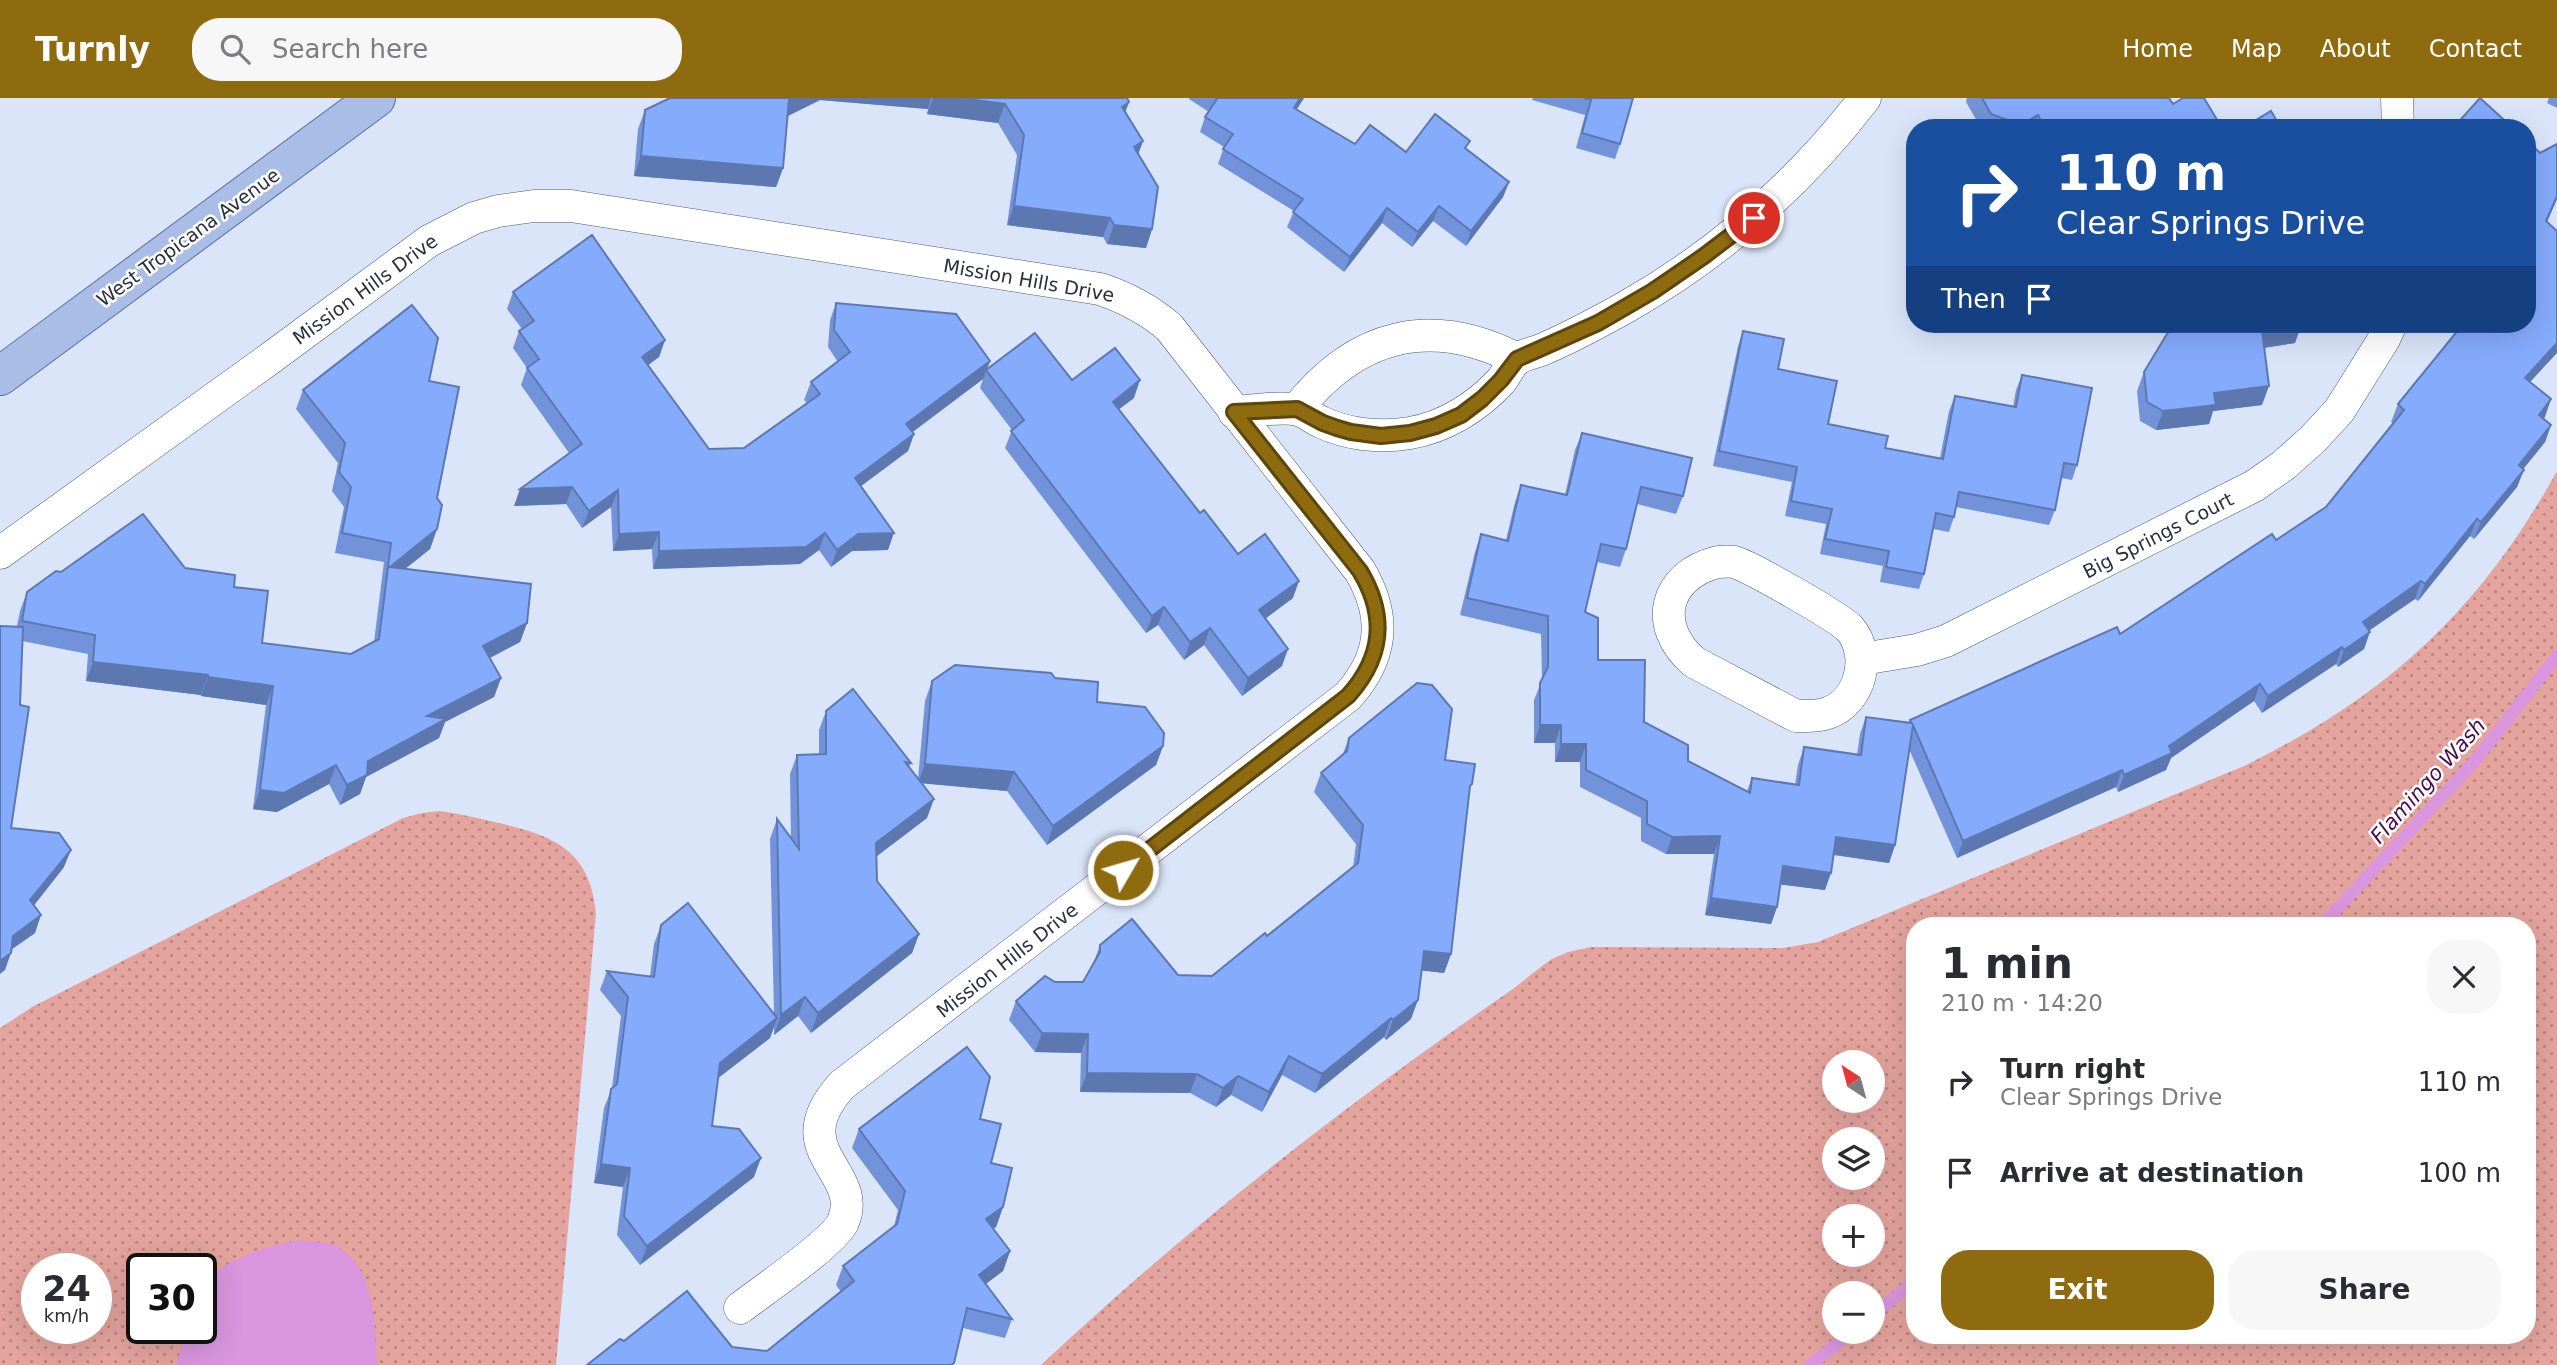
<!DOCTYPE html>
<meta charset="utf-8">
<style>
:root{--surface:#fff;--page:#f7f7f7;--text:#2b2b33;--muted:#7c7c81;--accent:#8f6b10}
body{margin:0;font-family:"DejaVu Sans",sans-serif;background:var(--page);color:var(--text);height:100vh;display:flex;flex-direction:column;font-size:26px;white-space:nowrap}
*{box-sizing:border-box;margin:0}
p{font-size:23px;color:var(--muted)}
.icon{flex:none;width:38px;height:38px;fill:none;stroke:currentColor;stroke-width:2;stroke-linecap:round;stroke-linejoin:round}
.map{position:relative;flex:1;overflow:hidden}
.drawer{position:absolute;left:1906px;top:819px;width:630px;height:427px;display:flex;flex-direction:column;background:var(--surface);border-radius:28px;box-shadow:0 7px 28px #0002}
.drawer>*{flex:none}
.banner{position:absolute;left:1906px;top:21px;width:630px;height:214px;border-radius:28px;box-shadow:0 7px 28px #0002;background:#1a4fa0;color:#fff;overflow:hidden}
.needle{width:46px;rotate:324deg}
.fabs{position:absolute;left:1822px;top:952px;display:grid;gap:14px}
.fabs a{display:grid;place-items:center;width:63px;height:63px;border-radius:50%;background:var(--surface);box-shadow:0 7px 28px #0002;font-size:35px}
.speed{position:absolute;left:21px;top:1155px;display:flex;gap:14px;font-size:35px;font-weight:700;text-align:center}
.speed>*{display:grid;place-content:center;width:91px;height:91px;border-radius:50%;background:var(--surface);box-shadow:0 7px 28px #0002;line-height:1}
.speed small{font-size:18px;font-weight:400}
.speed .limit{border:4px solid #111;border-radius:10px;background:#fff;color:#111}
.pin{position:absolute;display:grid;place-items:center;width:60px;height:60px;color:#fff;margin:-30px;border:4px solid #fff;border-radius:50%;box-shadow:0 2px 7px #0007}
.me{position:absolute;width:77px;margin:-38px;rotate:52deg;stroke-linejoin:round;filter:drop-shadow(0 0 5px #0008)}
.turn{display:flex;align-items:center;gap:24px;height:147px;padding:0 35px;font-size:32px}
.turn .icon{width:91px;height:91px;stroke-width:2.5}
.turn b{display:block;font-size:49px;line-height:60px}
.then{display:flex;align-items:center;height:66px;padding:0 35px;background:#0003;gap:14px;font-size:26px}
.round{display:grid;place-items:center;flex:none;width:74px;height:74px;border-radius:28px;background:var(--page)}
.headline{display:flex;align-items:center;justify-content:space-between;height:119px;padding:0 35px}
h1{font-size:42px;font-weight:600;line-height:52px}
.button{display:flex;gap:14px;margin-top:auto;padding:14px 35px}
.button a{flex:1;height:80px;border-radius:28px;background:var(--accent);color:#fff;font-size:28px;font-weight:600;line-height:80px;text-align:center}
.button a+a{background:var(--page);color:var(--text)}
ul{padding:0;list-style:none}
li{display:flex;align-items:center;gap:21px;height:91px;padding:0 35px}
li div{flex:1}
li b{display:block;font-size:26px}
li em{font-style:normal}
header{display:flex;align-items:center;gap:42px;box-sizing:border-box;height:98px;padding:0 35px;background:var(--accent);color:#fff}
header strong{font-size:33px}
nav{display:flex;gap:38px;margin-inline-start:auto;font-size:24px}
.search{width:490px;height:63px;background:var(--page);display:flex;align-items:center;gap:18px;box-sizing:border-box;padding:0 24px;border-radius:28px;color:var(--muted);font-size:26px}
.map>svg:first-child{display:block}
</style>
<header>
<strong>Turnly</strong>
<div class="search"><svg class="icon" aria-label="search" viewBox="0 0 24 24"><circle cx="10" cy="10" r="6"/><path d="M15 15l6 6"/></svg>Search here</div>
<nav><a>Home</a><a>Map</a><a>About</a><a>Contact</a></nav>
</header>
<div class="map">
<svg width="2557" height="1267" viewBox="0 0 2557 1267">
<defs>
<pattern id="grass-dots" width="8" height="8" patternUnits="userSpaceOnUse" patternTransform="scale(1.75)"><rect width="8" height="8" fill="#e4a39d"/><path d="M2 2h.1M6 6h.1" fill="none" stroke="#b98581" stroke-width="1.8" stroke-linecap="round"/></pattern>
</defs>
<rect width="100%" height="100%" fill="#dbe5fa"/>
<g fill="url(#grass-dots)" fill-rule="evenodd">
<path d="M2557 373V1267H1041C1187 1130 1345 1007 1510 893 1524 883 1537 871 1552 861L1568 854 1591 849 1783 850 1818 844 2244 668C2387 598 2480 512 2557 373ZM1914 828H2527V1237H1914ZM1834 964H1872V1003H1834ZM1834 1041H1872V1080H1834ZM1834 1118H1872V1157H1834ZM1834 1195H1872V1234H1834Z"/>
<path d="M439 713C461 716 482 721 503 726 557 739 590 754 596 815L556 1267H0V930L32 909 403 720 422 715ZM37 1171H96V1230H37ZM142 1171H201V1230H142Z"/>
</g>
<path fill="#d995de" d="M298 1142C309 1144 326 1143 336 1148 377 1170 374 1227 377 1267H177L185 1230H201V1192C219 1160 265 1150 298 1142Z"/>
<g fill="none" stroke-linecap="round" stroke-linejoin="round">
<g stroke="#d995de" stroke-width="12">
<path d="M2321 828 2474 664 2557 558"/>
<path d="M1872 1217 1914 1184"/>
<path d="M1810 1267 1852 1234"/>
</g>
<g stroke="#4d5b79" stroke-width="33">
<g id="street">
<path d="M2397 0 2398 30"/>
<path d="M1297 311C1356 236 1431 217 1517 261"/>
<path d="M1234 314C1249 313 1285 308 1298 312 1306 314 1314 321 1321 324 1348 337 1381 340 1410 335 1445 329 1477 309 1501 283 1506 277 1510 267 1516 262 1522 257 1533 255 1541 252 1570 240 1599 224 1626 209 1719 156 1800 85 1865 0"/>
<path d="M0 455 272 259 429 143 474 120 498 113 534 108H571L1100 191C1127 200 1148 211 1169 229L1360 473C1387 519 1383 559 1348 598L842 987C781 1054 865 1073 843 1124 833 1145 762 1193 740 1210"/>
<path d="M1718 464C1723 464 1729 463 1734 464 1749 468 1839 519 1850 531 1872 557 1861 603 1828 615 1817 619 1807 618 1796 618L1694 564C1652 528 1664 477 1718 464Z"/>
<path d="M1862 561 1917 552 1946 543 2254 388 2284 367 2313 341 2339 313 2384 241 2391 226"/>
</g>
</g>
<g stroke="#576fa1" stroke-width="40">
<path id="primary" d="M0 278 376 0"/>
</g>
<use href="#street" stroke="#fff" stroke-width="32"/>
<use href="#primary" stroke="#a9bde7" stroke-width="38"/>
</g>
<g fill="#7293da">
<path d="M670 0H1127L1129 4 1125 14 1143 43 1138 56 1152 131 1146 150 1107 146 1103 139 1007 127 1017 57 998 25 927 16 928 11 820 2 787 18 783 70 776 89 634 78 638 31 645 12Z"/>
<path d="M1189 0H1304L1296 12 1355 46 1406 54 1467 52 1509 84 1503 99 1466 148 1433 123 1412 149 1382 125 1344 174 1287 129 1294 113 1218 66 1224 49 1200 34 1205 19 1209 14 1189 1Z"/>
<path d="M1533 0H1633L1620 46 1615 61 1576 50 1585 17 1532 2Z"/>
<path d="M1967 0H2169L2173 6 2222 30H1981L1966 4Z"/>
<path d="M2549 0H2557V10L2547 5Z"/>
<path d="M2527 42 2557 101 2547 124 2530 284 2551 301 2543 320 2551 327 2545 344 2523 371 2517 389 2474 441 2470 438 2418 503 2415 501 2369 533 2364 551 2338 569 2336 566 2262 615 2254 603 2171 660 2166 672 2118 694 2116 689 1957 760 1909 651 1895 747 1889 765 1833 757 1825 792 1780 786 1777 809 1771 826 1705 817 1714 756H1666L1641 743V720L1580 689V664H1555V645H1534V602L1542 582 1541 536 1460 517 1475 454 1481 436 1506 442 1515 404 1521 387 1565 397 1575 352 1582 335 1683 398 1676 416 1637 406 1626 451 1620 469 1597 464 1585 514 1598 562 1644 624 1688 663 1747 693 1752 680 1795 687 1798 667 1804 649 1857 657 1860 636 1866 619 1910 624V622L2120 536 2276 442 2326 409 2393 325 2391 324 2398 306 2527 226Z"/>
<path d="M513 194 665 242 659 259 648 267 709 351 744 350 807 305 804 302 811 284 838 264 828 249 830 222 836 205 990 263 987 271 1072 282 1134 300 1119 311 1200 415 1238 456 1293 500 1265 520 1282 568 1242 598 1204 547 1184 562 1158 527 1146 535 1005 350 1012 332 980 290 983 281 913 334 914 336 908 353 861 388 888 452 852 453 831 469 819 452 800 466 653 471 652 451 613 453 611 409 582 430 566 406 514 408 569 355 521 287 527 270 513 250 519 233 522 231 507 211Z"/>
<path d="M2173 226 2295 245 2264 250 2262 307 2213 313 2209 326 2156 332 2140 323 2137 293 2144 274Z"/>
<path d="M1743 233 1828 326 1885 350 1940 360 1949 313 1955 298 2013 309 2016 292 2022 277 2077 367 2072 382 2061 380 2055 412 2049 427 1956 409 1954 419 1949 434 1933 431 1924 476 1919 491 1880 484 1883 468 1820 456 1826 426 1785 418 1792 384 1713 368 1738 248Z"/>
<path d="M429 283 437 400V431L430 451 405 471 527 525 520 544 490 560 501 580 494 599 445 624 439 640 366 679 360 696 340 707 329 686 277 714 253 711 266 607 201 598V597L86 583 88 556 22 543 11 730 64 769 34 807 35 835 11 852 5 872 17 528 20 513 27 494 61 474 185 470 234 489 262 545 351 556 374 544 384 464 335 455 344 409 332 393 338 365 296 311 303 292Z"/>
<path d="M1055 580 1097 604 1163 648 1156 667 1047 747 1007 693 922 685 927 720 877 758V783L919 836 912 855 811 935 798 918 774 937V929L770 940 718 980 712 1028 754 1079 640 1167 617 1137 623 1089 594 1085 604 1010 612 990 621 918 600 892 607 873 650 878 654 846 661 827 774 916 770 741 777 721 791 741 790 676 797 657 819 656V632L826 613 911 665 909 669 918 681 925 603 932 583Z"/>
<path d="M1349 640 1445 662 1469 695 1451 856 1444 875 1422 872 1411 921 1386 942 1384 939 1315 995 1282 977 1262 1014 1231 997 1216 1009 1190 995 1080 994 1081 955 1035 954 1009 922 1016 903 1055 884H1083L1093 866 1100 847 1178 877 1212 878 1267 838 1353 769 1356 746 1314 694 1321 675 1342 658Z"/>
<path d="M980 1021 1003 1109 996 1129 993 1130 1010 1153 1003 1173 986 1186 1012 1221 1005 1240 963 1230 953 1267H587L624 1243 732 1249 767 1253 841 1194 836 1187 843 1168 894 1128 898 1112 852 1050 859 1031Z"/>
</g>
<g fill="#5d78b1">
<path d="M791 0H931L928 11 820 2 782 21 789 1Z"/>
<path d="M933 0H960L1005 6 998 25 927 16Z"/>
<path d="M1300 0H1304L1288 25 1294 10Z"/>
<path d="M1129 4 1122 23V9Z"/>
<path d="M2038 17 2033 30H2020L2021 27Z"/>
<path d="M1143 43 1136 62 1134 49Z"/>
<path d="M641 58 783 70 776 89 634 78Z"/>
<path d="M1509 84 1503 99 1466 148 1471 133Z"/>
<path d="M2557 98V101L2539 141 2546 123Z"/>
<path d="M1014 108 1110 120 1103 139 1007 127Z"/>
<path d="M1439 108 1433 123 1412 149 1418 134Z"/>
<path d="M1387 110 1382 125 1344 174 1350 159Z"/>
<path d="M1114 127 1152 131 1146 150 1107 146Z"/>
<path d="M2302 226 2295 245 2255 251 2262 232Z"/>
<path d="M665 242 659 259 636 276 642 259Z"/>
<path d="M2557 245V255L2518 297 2525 280Z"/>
<path d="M990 263 983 281 900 343 906 326Z"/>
<path d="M1140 282 1134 300 1106 321 1113 304Z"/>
<path d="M2269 288 2262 307 2213 313 2209 326 2156 332 2163 313 2214 295Z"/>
<path d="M2551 301 2545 319 2532 334 2539 317Z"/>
<path d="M2551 327 2545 344 2512 385 2519 367Z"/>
<path d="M914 336 908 353 849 397 855 380Z"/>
<path d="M2524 372 2517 389 2474 441 2481 424Z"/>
<path d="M572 389 566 406 514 408 520 391Z"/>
<path d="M618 392 611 409 582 430 589 413Z"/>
<path d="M2477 421 2470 438 2418 503 2425 486Z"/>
<path d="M437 431 430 451 386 486 390 469Z"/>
<path d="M659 434 652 451 613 453 619 436Z"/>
<path d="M825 435 819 452 800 466 653 471 659 453Z"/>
<path d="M894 435 888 452 852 453 831 469 837 452 858 436Z"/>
<path d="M1299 483 1293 500 1253 530 1259 512Z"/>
<path d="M2421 483 2415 501 2356 541 2363 524Z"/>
<path d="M1164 509 1158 527 1146 535 1152 518Z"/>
<path d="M527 525 520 544 476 567 483 548Z"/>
<path d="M1210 530 1204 547 1184 562 1190 544Z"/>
<path d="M2370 534 2364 551 2338 569 2344 552Z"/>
<path d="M2342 549 2336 566 2262 615 2268 598Z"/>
<path d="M1288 551 1282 568 1242 598 1248 580Z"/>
<path d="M93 564 208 577 201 597 86 583Z"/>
<path d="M208 579 273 588 266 607 201 598Z"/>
<path d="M501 580 494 599 445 624 439 640 366 679 360 696 340 707 347 687 368 663 427 618Z"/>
<path d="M2260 586 2254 603 2171 660 2166 672 2118 694 2124 677Z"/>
<path d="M1540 627H1561L1555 645H1534Z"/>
<path d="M1561 646H1586L1580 664H1555Z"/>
<path d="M1163 648 1156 667 1047 747 1053 728Z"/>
<path d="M925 666 1014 674 1007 693 918 685Z"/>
<path d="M336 667 329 686 277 714 253 711 260 692Z"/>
<path d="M2122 672 2116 689 1957 760 1963 743Z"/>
<path d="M934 701 927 720 869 764 876 745Z"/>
<path d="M1720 738 1714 756H1666L1672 739Z"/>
<path d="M1836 739 1895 747 1889 765 1830 756Z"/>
<path d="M71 752 64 769 24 820 30 802Z"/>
<path d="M1783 768 1831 775 1825 792 1776 786Z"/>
<path d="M1711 800 1777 809 1771 826 1705 817Z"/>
<path d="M41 817 35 835 6 855 13 838Z"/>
<path d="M919 836 912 855 811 935 818 915Z"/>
<path d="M1424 853 1451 856 1444 875 1417 872Z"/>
<path d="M11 855 5 872 0 876V863Z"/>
<path d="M805 899 798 918 774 937 781 917Z"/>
<path d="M1418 902 1411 921 1386 942 1393 922Z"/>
<path d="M777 920 770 940 713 984 720 965Z"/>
<path d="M1391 920 1384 939 1315 995 1322 976Z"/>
<path d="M1042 935 1088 936 1081 955 1035 954Z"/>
<path d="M1289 958 1282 977 1262 1014 1269 994Z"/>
<path d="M1087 975 1197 976 1190 995 1080 994Z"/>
<path d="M1238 978 1231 997 1216 1009 1223 990Z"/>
<path d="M761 1060 754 1079 640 1167 647 1148Z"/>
<path d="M601 1066 630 1070 623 1089 594 1085Z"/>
<path d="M1003 1109 996 1129 979 1140 986 1121Z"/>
<path d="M1010 1153 1003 1173 972 1196 979 1177Z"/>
</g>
<g fill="#85abfd" stroke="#5d78b1" stroke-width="2">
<path d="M670 0H791L789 1 783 70 641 58 645 12Z"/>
<path d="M960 0H1127L1129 4 1122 9 1143 43 1134 49 1158 89 1152 131 1114 127 1110 120 1014 108 1024 37 1005 6Z"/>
<path d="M1216 0H1300L1294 10 1355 46 1370 27 1406 54 1435 16 1470 43 1465 50 1509 84 1471 133 1439 108 1418 134 1387 110 1350 159 1293 114 1303 101 1223 51 1233 36 1205 19 1217 1Z"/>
<path d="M1584 0H1633L1620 46 1582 35 1591 2Z"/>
<path d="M1982 0H2169L2173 6 2183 0H2204L2222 30H2045L2038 17 2021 27 1991 16Z"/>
<path d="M2480 0 2513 30H2453Z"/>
<path d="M2271 13 2281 30H2243Z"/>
<path d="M2527 42 2540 55 2557 46V98L2546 123 2557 133V245L2525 280 2551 301 2539 317 2551 327 2519 367 2524 372 2481 424 2477 421 2425 486 2421 483 2363 524 2370 534 2344 552 2342 549 2268 598 2260 586 2169 648 2172 655 2124 677 2122 672 1963 743 1913 627 1895 747 1836 739 1831 775 1783 768 1777 809 1711 800 1720 738 1672 739 1647 726V703L1586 672V646H1561V627H1540V585L1548 569V518L1467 500 1481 436 1508 443 1521 387 1567 397 1582 335 1692 360 1683 398 1641 389 1626 451 1601 446 1585 514 1598 520V562H1645L1644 624 1688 647V663L1750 695 1752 680 1799 687 1804 649 1861 657 1866 619 1911 625 1910 622 2117 529 2120 536 2272 436 2276 442 2326 409 2404 312 2398 306 2463 226H2527Z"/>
<path d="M592 137 665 242 642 259 709 351 744 350 820 296 811 284 850 254 834 232 836 205 956 216 990 263 906 326 914 336 855 380 894 435 858 436 837 452 825 435 806 449 659 453V434L619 436 618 392 589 413 572 389 520 391 582 346 527 270 539 261 519 233 534 223 513 194Z"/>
<path d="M412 207 438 240 429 283 459 289 437 400 442 407 437 431 390 469 531 486 527 525 483 548 501 580 427 618 446 621 368 663 367 677 347 687 336 667 284 695 260 692 273 588 208 579V577L93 564 95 537 22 523 27 494 56 473 61 474 143 416 185 470 235 477 234 489 268 493 262 545 351 556 379 541 391 445 342 435 351 389 339 374 345 345 303 292Z"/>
<path d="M2173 226H2302L2262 232 2269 288 2214 295 2216 307 2163 313 2147 304 2144 274Z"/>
<path d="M1743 233 1784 241 1778 271 1837 283 1828 326 1888 338 1885 350 1943 361 1955 298 2016 309 2022 277 2092 290 2077 367 2064 365 2055 412 1959 394 1954 419 1936 415 1924 476 1886 469 1889 453 1825 441 1832 411 1791 403 1797 369 1719 353Z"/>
<path d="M1035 235 1072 282 1115 250 1140 282 1113 304 1200 415 1204 412 1238 456 1265 436 1299 483 1259 512 1288 551 1248 580 1210 530 1190 544 1164 509 1152 518 1011 333 1024 322 986 272Z"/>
<path d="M0 528 23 529 20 607 29 609 11 730 59 735 71 752 30 802 41 817 13 838 11 855 0 863Z"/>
<path d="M955 567 1051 575 1055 580 1098 584 1097 604 1145 609 1164 635 1163 648 1053 728 1014 674 925 666 932 583Z"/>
<path d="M1417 585 1432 587 1452 611 1445 662 1475 666 1472 686 1470 688 1451 856 1424 853 1418 902 1393 922 1391 920 1322 976 1289 958 1269 994 1238 978 1223 990 1197 976 1087 975 1088 936 1042 935 1016 903 1045 878 1055 884H1083L1100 854V847L1132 821 1178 877 1212 878 1265 835 1267 838 1358 765 1363 727 1321 675 1347 653 1349 640Z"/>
<path d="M853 591 911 665 905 664 934 701 876 745 877 783 919 836 818 915 805 899 781 917 777 721 799 751 797 657 826 656V613Z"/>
<path d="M688 805 777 920 720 965 712 1028 739 1031 761 1060 647 1148 624 1118 630 1070 601 1066 611 991 617 986 628 899 607 873 654 879 661 827Z"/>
<path d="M967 949 990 979 980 1021 1001 1026 991 1065 1012 1070 1003 1109 986 1121 1010 1153 979 1177 1012 1221 967 1210 954 1265 951 1267H587L620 1241 624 1243 687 1193 732 1249 767 1253 854 1183 843 1168 897 1126 905 1093 859 1031Z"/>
</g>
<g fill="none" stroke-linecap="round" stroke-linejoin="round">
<g stroke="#5d460a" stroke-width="18">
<path id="route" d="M1123 772 1348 598C1383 559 1387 518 1360 473L1234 314 1297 311 1323 325 1337 330 1351 334 1381 338 1410 335 1436 328 1461 317 1482 301 1501 282 1517 261 1598 225 1653 193 1704 158 1754 120"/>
</g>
<use href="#route" stroke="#8f6b10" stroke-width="12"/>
</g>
<g text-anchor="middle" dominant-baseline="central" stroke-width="5" stroke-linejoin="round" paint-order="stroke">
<g font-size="19" fill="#29303d" stroke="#fff">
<text transform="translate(188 139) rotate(-36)">West Tropicana Avenue</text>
<text transform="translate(1029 182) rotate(10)">Mission Hills Drive</text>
<text transform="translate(365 191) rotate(-36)">Mission Hills Drive</text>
<text transform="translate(2158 437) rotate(-27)">Big Springs Court</text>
<text transform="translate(1007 862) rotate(-38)">Mission Hills Drive</text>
</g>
<g font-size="21" font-style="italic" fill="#4a0b4f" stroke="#fff">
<text transform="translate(2428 683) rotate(-48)">Flamingo Wash</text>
</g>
</g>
</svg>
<div class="fabs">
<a><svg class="needle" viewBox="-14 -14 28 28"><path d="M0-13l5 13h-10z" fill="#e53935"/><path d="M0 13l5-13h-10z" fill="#7c7c81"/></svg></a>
<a><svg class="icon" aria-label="layers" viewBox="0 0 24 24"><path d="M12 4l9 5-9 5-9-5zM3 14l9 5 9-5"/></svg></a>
<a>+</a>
<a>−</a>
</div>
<div class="speed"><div>24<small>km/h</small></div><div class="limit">30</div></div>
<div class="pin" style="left:1754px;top:120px;background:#d93025"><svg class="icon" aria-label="arrive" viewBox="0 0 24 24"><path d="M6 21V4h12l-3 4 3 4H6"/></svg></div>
<svg class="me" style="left:1123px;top:772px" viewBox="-20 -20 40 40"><circle r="17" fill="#8f6b10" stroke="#fff" stroke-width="3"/><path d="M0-11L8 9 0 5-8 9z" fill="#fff"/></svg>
<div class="banner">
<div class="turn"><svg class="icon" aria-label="right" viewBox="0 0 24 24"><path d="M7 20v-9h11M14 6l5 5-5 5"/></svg><div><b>110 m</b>Clear Springs Drive</div></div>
<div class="then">Then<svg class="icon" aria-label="arrive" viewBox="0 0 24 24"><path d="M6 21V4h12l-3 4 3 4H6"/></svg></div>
</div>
<section class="drawer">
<div class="headline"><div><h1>1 min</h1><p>210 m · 14:20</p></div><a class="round"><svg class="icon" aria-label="close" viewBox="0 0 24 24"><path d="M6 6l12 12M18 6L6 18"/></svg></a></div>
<ul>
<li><svg class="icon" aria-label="right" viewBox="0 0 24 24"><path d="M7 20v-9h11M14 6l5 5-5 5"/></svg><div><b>Turn right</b><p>Clear Springs Drive</p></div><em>110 m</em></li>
<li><svg class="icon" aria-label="arrive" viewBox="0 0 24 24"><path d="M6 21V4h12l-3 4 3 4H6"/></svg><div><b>Arrive at destination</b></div><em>100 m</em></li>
</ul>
<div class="button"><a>Exit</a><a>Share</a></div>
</section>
</div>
